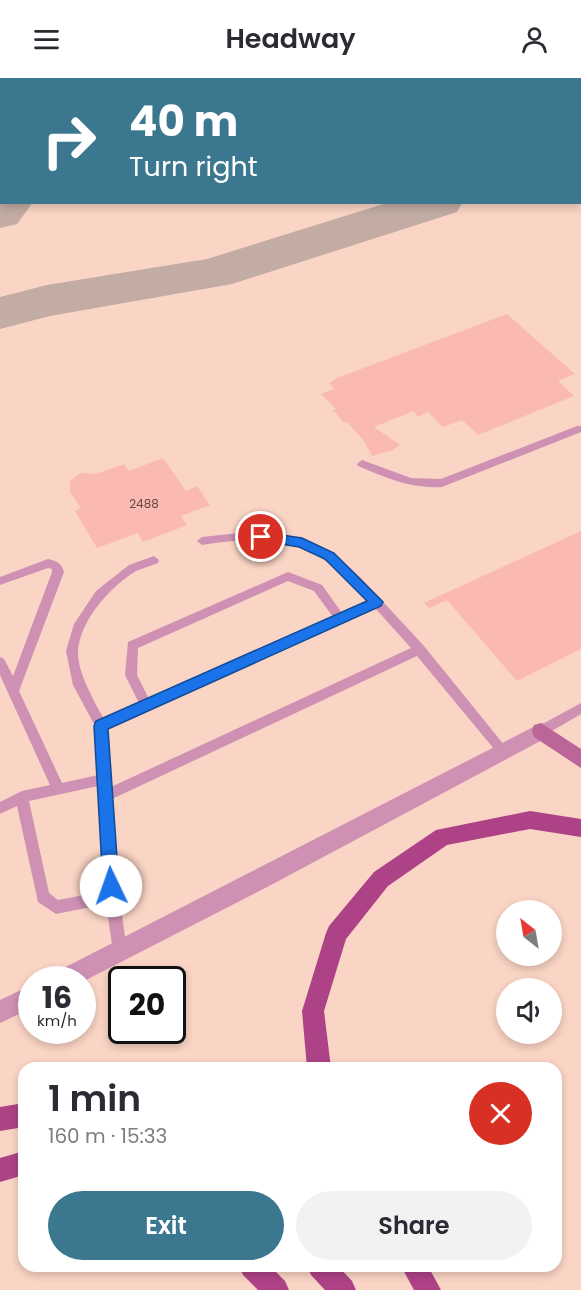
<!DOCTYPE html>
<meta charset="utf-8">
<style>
:root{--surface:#fff;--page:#f2f2f3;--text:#2b2b33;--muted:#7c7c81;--accent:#3b788f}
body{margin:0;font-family:Poppins,sans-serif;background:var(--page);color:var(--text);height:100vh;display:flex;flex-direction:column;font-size:22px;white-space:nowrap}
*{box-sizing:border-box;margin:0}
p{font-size:20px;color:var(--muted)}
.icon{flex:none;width:33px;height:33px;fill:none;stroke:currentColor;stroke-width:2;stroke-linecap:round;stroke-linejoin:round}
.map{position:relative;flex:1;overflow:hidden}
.sheet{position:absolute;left:18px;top:984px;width:544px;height:210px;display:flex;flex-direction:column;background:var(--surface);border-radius:18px;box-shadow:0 3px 9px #0003}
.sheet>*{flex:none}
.banner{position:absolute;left:0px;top:0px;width:582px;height:126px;box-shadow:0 3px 9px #0003;background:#3b788f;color:#fff;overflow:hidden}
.needle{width:39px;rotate:329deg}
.fabs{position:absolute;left:496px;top:822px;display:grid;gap:12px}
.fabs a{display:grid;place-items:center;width:66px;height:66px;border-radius:50%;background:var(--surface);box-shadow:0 3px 9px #0003;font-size:30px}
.speed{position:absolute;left:18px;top:888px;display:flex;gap:12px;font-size:30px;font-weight:700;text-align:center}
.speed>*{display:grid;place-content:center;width:78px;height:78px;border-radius:50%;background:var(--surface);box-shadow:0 3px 9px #0003;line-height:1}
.speed small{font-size:15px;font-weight:400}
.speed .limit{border:3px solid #111;border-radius:9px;background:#fff;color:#111}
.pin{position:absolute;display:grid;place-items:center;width:51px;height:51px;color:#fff;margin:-26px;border:3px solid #fff;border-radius:50%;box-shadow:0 2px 6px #0007}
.me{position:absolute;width:66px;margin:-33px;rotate:357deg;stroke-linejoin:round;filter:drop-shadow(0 0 4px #0008)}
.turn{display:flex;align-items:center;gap:21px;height:126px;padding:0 30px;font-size:27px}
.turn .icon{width:78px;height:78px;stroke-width:2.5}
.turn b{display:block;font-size:42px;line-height:51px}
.round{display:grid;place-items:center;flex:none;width:63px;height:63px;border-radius:32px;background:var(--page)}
.overview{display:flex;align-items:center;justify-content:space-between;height:102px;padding:0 30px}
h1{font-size:36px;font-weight:600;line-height:45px}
.button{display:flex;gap:12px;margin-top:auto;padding:12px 30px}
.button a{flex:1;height:69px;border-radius:36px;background:var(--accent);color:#fff;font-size:24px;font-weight:600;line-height:69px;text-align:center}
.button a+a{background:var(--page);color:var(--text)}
header{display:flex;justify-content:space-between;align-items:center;height:78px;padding:0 30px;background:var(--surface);font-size:27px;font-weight:600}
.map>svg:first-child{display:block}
</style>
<header><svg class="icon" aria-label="menu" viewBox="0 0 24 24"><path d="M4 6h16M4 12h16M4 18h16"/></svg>Headway<svg class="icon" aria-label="person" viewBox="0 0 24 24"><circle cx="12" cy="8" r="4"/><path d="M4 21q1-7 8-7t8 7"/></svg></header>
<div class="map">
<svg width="581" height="1212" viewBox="0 0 581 1212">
<rect width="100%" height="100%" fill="#fae2d8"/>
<path fill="#fad4c4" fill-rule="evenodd" d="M0 0H581V1212H0ZM2 2H580V124H2ZM507 832H552V878H507ZM32 902H82V952H32ZM122 902H172V952H122ZM507 910H552V956H507ZM24 990H556V1188H24Z"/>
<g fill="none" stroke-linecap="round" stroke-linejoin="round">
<g fill="#c2aca4" fill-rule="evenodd">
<path d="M97 0H137L96 2Z"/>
<path d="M581 67V94H580V67Z"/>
<path d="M0 112 2 124H33L17 146 0 150Z"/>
<path d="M390 124H463L457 134 232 206 50 238 0 251V219L47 207 207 181Z"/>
</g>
</g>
<g fill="#fbb9b3">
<path d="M507 236 575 296 558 303 574 318 478 357 462 342 443 349 428 334 418 339 413 333 374 349 400 367 393 372 372 378 364 363 347 344 344 345 333 332 336 331 321 316 334 311 329 305 337 300Z"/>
<path d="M163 380 186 413 197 408 210 427 181 438 187 447 143 464 138 455 97 470 75 433 81 430 70 414V403L81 395 96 396 124 386 129 393Z"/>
<path d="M581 453V571L517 603 447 522 429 530 424 525Z"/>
</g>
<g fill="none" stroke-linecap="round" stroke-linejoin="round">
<g fill="#ce91b3" fill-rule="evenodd">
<path d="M577 348H581V354L442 409C412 411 386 400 358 388L357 386 362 382 411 400 441 401Z"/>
<path d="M239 455H264L289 458 317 467 340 481 361 500 424 568 509 673 507 677 503 678 499 677 417 578 112 721 118 808 127 873 125 878 120 880 115 878 113 873 106 826 56 836 38 824 17 728 0 736V724L22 713 50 707 0 597V579L4 581 13 598 52 494V491L48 490 0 507V499L48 481C56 483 62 485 64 494L19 613 62 705 98 697 95 648 73 607 66 573 74 546 96 513 129 487 154 478 159 482 158 485C151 488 143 490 136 493 111 508 80 542 78 573 77 594 94 623 104 641L139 625 125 597 128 564 288 494 322 507 342 535 369 523C314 462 281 455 202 467L197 463 202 459ZM288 503 314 513 333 539 149 621 137 597 138 570ZM375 530 411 570 111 709 107 651ZM98 708 105 813 58 822 49 815 29 723Z"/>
<path d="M581 625V636L545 657 541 658 537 657 535 653 537 649Z"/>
</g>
<g fill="#ce91b3" fill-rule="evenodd">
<path d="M541 645 548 647 550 653 548 659 271 807 82 904V902H53L56 894Z"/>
<path d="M32 907V930L0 945V922Z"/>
</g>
<path fill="#bc6599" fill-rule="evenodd" d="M541 645 581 671V690L534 659 532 653 534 647Z"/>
<g fill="#ae4286" fill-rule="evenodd">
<path d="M530 733 581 741V759L530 751 447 767 388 808 346 861 324 933 331 990H307L302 933 326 855 329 848 374 794 436 752Z"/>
<path d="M24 1025V1049L0 1053V1029Z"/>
<path d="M24 1073V1097L0 1104V1080Z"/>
<path d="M239 1188H270L285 1203 289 1212H258L243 1197Z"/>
<path d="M307 1188H338L352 1203 356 1212H325L311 1197Z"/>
<path d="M401 1188H428L441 1212H414Z"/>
</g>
</g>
<path fill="#1a73e8" stroke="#114b97" stroke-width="1.5" d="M261 454 302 460 334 475 383 524 381 528 108 651 119 808 116 813 111 815 105 813 103 808 94 648 96 643 367 523 325 481 299 469 257 462 255 459Z"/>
<g text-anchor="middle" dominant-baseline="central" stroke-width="6" stroke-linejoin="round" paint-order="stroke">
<g font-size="12" fill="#654a43">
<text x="144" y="425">2488</text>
</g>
</g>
</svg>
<div class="fabs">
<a><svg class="needle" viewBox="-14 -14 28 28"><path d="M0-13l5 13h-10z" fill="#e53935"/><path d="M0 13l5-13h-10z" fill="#7c7c81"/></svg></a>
<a><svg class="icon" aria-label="sound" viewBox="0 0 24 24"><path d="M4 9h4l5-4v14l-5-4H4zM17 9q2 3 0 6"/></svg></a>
</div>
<div class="speed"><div>16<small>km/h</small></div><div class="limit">20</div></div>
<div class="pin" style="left:261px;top:459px;background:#d93025"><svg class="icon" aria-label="arrive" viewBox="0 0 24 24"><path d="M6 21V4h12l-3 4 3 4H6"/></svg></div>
<svg class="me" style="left:111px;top:808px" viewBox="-20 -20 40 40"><circle r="19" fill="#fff"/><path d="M0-13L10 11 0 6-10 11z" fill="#1a73e8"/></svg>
<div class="banner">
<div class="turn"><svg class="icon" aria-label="right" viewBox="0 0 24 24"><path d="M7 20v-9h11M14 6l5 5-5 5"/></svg><div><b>40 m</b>Turn right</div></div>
</div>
<section class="sheet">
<div class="overview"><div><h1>1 min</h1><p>160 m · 15:33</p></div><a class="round" style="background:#d93025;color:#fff"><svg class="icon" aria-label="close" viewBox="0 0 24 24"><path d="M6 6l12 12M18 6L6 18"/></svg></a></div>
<div class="button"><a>Exit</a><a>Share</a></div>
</section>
</div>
